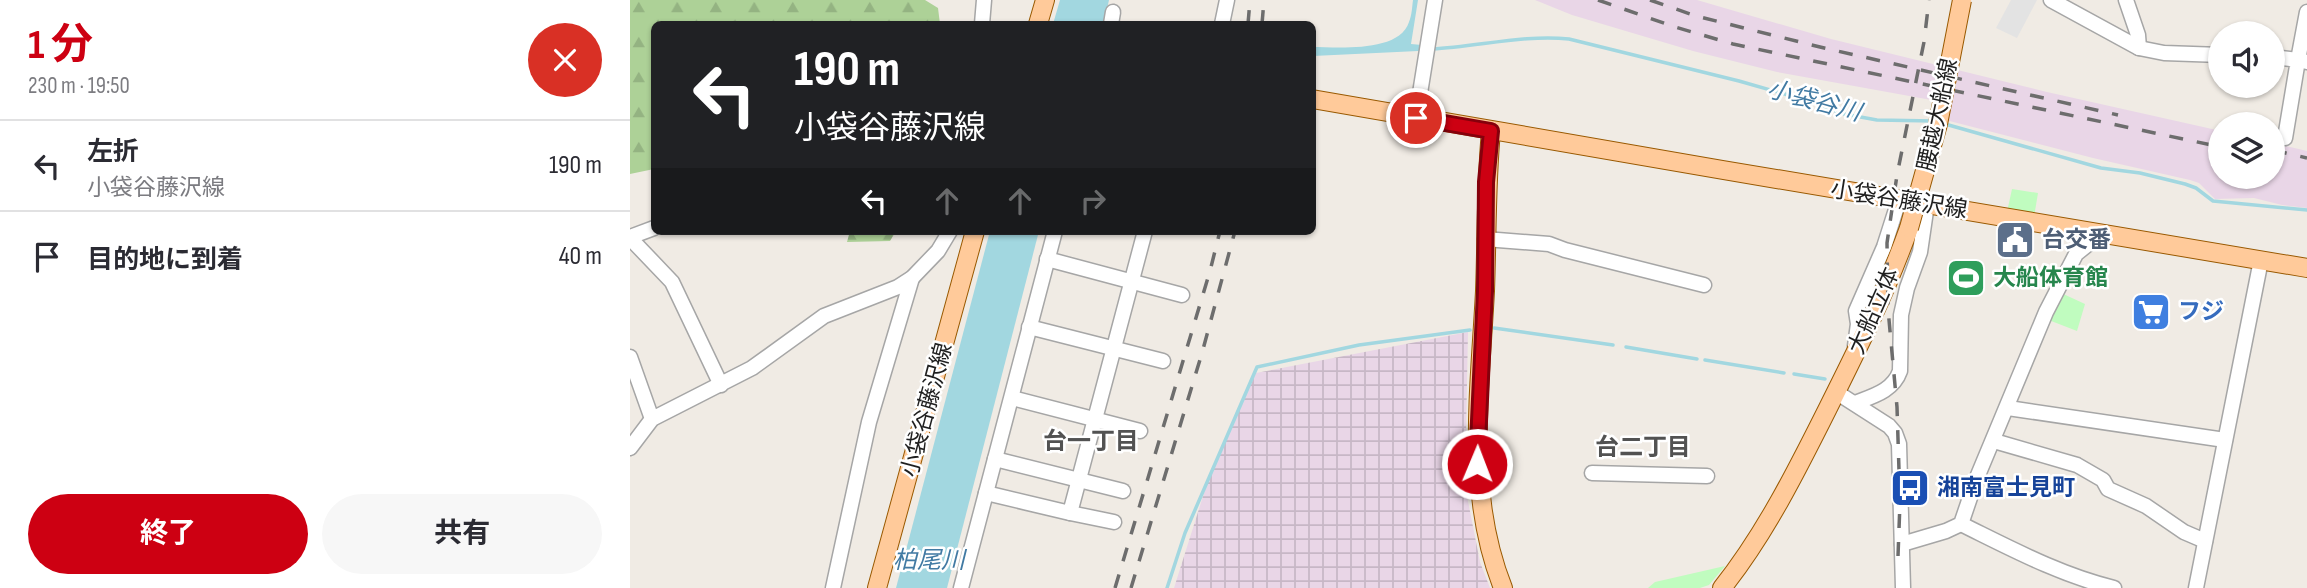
<!DOCTYPE html>
<html lang="ja">
<meta charset="utf-8">
<style>
:root{--surface:#fff;--page:#f7f7f7;--text:#2b2b33;--muted:#7c7c81;--line:#e1e1e2;--accent:#cd0012}
body{margin:0;font-family:"Sofia Sans Condensed","Noto Sans JP",sans-serif;background:var(--page);color:var(--text);height:100vh;display:flex;flex-direction:column;font-size:26px;white-space:nowrap}
*{box-sizing:border-box;margin:0}
p{font-size:23px;color:var(--muted)}
.icon{flex:none;width:38px;height:38px;fill:none;stroke:currentColor;stroke-width:2;stroke-linecap:round;stroke-linejoin:round}
.map{position:relative;flex:1;overflow:hidden}
.drawer{display:flex;flex-direction:column;background:var(--surface);width:630px}
.drawer>*{flex:none}
.banner{position:absolute;left:21px;top:21px;width:665px;height:214px;border-radius:10px;box-shadow:0 2px 5px #0004;background:#202124;color:#fff;overflow:hidden}
.buttons{position:absolute;left:1578px;top:21px;display:grid;gap:14px}
.buttons a{display:grid;place-items:center;width:77px;height:77px;border-radius:50%;background:var(--surface);box-shadow:0 2px 5px #0004;font-size:35px}
.pin{position:absolute;display:grid;place-items:center;width:60px;height:60px;color:#fff;margin:-30px;border:4px solid #fff;border-radius:50%;box-shadow:0 2px 7px #0007}
.me{position:absolute;width:77px;margin:-38px;rotate:1deg;stroke-linejoin:round;filter:drop-shadow(0 0 5px #0008)}
.turn{display:flex;align-items:center;gap:24px;height:147px;padding:0 28px;font-size:32px}
.turn .icon{width:91px;height:91px;stroke-width:2.5}
.turn b{display:block;font-size:49px;line-height:60px}
.lanes{display:flex;align-items:center;height:66px;padding:0 28px;background:#0003;justify-content:center;gap:35px;direction:ltr}
.lanes .off{opacity:.35}
.round{display:grid;place-items:center;flex:none;width:74px;height:74px;border-radius:37px;background:var(--page)}
.headline{display:flex;align-items:center;justify-content:space-between;height:119px;padding:0 28px}
h1{font-size:42px;font-weight:700;line-height:52px;color:var(--accent)}
.primary-button{display:flex;gap:14px;margin-top:auto;padding:14px 28px}
.primary-button a{flex:1;height:80px;border-radius:42px;background:var(--accent);color:#fff;font-size:28px;font-weight:700;line-height:80px;text-align:center}
.primary-button a+a{background:var(--page);color:var(--text)}
ul{padding:0;list-style:none}
li{display:flex;align-items:center;gap:21px;height:91px;padding:0 28px;border-top:2px solid var(--line)}
li div{flex:1}
li b{display:block;font-size:26px}
li em{font-style:normal}
main{display:flex;flex:1;min-height:0}
.map>svg:first-child{display:block}
</style>
<main>
<section class="drawer">
<div class="headline"><div><h1>1 分</h1><p>230 m · 19:50</p></div><a class="round" style="background:#d93025;color:#fff"><svg class="icon" aria-label="close" viewBox="0 0 24 24"><path d="M6 6l12 12M18 6L6 18"/></svg></a></div>
<ul>
<li><svg class="icon" aria-label="left" viewBox="0 0 24 24"><path d="M17 20v-9H6M10 6l-5 5 5 5"/></svg><div><b>左折</b><p>小袋谷藤沢線</p></div><em>190 m</em></li>
<li><svg class="icon" aria-label="arrive" viewBox="0 0 24 24"><path d="M6 21V4h12l-3 4 3 4H6"/></svg><div><b>目的地に到着</b></div><em>40 m</em></li>
</ul>
<div class="primary-button"><a>終了</a><a>共有</a></div>
</section>
<div class="map">
<svg width="1677" height="588" viewBox="0 0 1677 588">
<defs>
<pattern id="industrial-grid" width="8" height="8" patternUnits="userSpaceOnUse" patternTransform="scale(1.75)"><rect width="8" height="8" fill="#e9d6e7"/><path d="M0 4h8M4 0v8" fill="none" stroke="#c7b7c6"/></pattern>
<pattern id="forest-firs" width="22" height="20" patternUnits="userSpaceOnUse" patternTransform="scale(1.75)"><rect width="22" height="20" fill="#add197"/><path d="M5 1l3.5 6h-7zM16 11l3.5 6h-7z" fill="#94b382"/></pattern>
</defs>
<rect width="100%" height="100%" fill="#f0ebe4"/>
<path fill="url(#industrial-grid)" d="M838 332 835 486 850 562 860 588H544L580 474 626 373Z"/>
<path fill="#e9d6e7" d="M905 0H1067L1201 39 1417 92 1591 131V177H1643V143L1677 151V208L1652 205 1624 198 1585 199 1569 183 1560 180 1463 158 1304 117 1307 101 1147 72 1063 51 942 15Z"/>
<g fill="url(#forest-firs)">
<path d="M0 0H295L308 8 310 24H24V169L0 174Z"/>
<path d="M220 231H266L260 241 217 242Z"/>
</g>
<g fill="#c0fcbf">
<path d="M1382 189 1408 193 1404 217 1377 212Z"/>
<path d="M1429 292 1455 304 1447 331 1416 319Z"/>
<path d="M1095 566 1079 585 1070 588H1018L1025 582Z"/>
</g>
<path fill="#e3e3e3" d="M1381 0H1407L1387 38 1366 28Z"/>
<g fill="#a2d7e0">
<path d="M430 0H479L475 18V24H423Z"/>
<path d="M783 0H788L781 44 803 46V52L788 51 683 56 682 47C708 47 769 53 779 22 782 15 782 7 783 0Z"/>
<path d="M360 231H409L317 588H266Z"/>
</g>
<g fill="none" stroke-linecap="round" stroke-linejoin="round">
<g stroke="#a2d7e0" stroke-width="3.5">
<path d="M802 49C847 47 895 34 939 39L1109 81 1179 101 1214 114 1247 120 1304 121"/>
<path d="M1315 124 1471 168 1510 173 1555 184 1566 188 1583 201 1677 210"/>
<path d="M864 328 983 345"/>
<path d="M996 347 1067 359"/>
<path d="M1075 360 1154 373"/>
<path d="M1164 374 1195 379"/>
<path d="M537 588 555 533 627 367 729 345 840 330"/>
</g>
<g stroke="#a6a6a6" stroke-width="17">
<g id="minor">
<path d="M1421 0 1509 48 1534 53 1591 55"/>
<path d="M1496 0 1508 35 1509 48"/>
<path d="M1677 12 1668 60 1677 62"/>
<path d="M352 24 354 0"/>
<path d="M481 24 483 12"/>
<path d="M592 24 597 0"/>
<path d="M1643 57 1668 60 1655 138"/>
<path d="M786 118 805 0"/>
<path d="M0 237 24 228"/>
<path d="M0 238 42 282 91 385"/>
<path d="M855 239 919 244 935 250 1074 285"/>
<path d="M417 259 552 295"/>
<path d="M399 327 533 361"/>
<path d="M1225 346 1228 324 1226 311 1254 247 1269 200"/>
<path d="M0 357 22 419"/>
<path d="M1206 392 1259 426 1265 433 1269 444 1273 588"/>
<path d="M382 398 510 431"/>
<path d="M1225 403C1243 396 1263 391 1270 371L1271 315 1277 288 1290 252 1297 204"/>
<path d="M1378 408 1595 440"/>
<path d="M1364 441 1447 465 1473 480 1478 489 1516 506 1554 532 1575 541"/>
<path d="M0 448 22 419 122 368 194 316 268 287 282 278 308 251 320 231"/>
<path d="M365 459 493 491"/>
<path d="M962 473 1077 476"/>
<path d="M356 493 440 513 515 231"/>
<path d="M440 513 484 522"/>
<path d="M1331 524C1380 548 1430 575 1484 588"/>
<path d="M1272 544 1316 531 1331 524 1346 480 1416 312 1446 254 1472 233"/>
<path d="M203 588 239 422 282 278"/>
<path d="M331 588 425 231"/>
<path d="M1566 588 1631 260"/>
</g>
</g>
<g stroke="#995900" stroke-width="20">
<g id="major">
<path d="M408 24 415 0"/>
<path d="M682 99 1093 170 1677 268"/>
<path d="M861 131C856 184 857 237 855 291 850 390 835 493 873 588"/>
<path d="M247 588 345 231"/>
<path d="M1092 588C1135 534 1167 470 1198 408 1228 348 1256 292 1279 228"/>
</g>
</g>
<use href="#minor" stroke="#fff" stroke-width="14"/>
<use href="#major" stroke="#ffca9a" stroke-width="18"/>
<g stroke="#6d6d6d" stroke-width="3.5" stroke-dasharray="14 14" stroke-linecap="butt">
<path d="M968 0 1045 27 1103 44 1591 147"/>
<path d="M1020 0 1066 16 1190 47 1488 115"/>
<path d="M618 24 620 0"/>
<path d="M632 24 634 0"/>
<path d="M1643 150 1677 158"/>
<path d="M1268 556 1270 502 1267 407 1258 309 1257 243 1267 175 1294 42 1299 0"/>
<path d="M485 588 580 271 590 231"/>
<path d="M501 588 572 353 605 231"/>
</g>
<g stroke="#995900" stroke-width="20" stroke-linecap="butt">
<path id="major-bridge" d="M1279 228 1308 124 1332 0"/>
</g>
<use href="#major-bridge" stroke="#ffca9a" stroke-width="18"/>
</g>
<g fill="none" stroke-linecap="round" stroke-linejoin="round">
<g stroke="#85000c" stroke-width="18">
<path id="route" d="M786 118 861 131 856 182 855 291 847 464"/>
</g>
<use href="#route" stroke="#cd0012" stroke-width="12"/>
</g>
<defs>
<g id="civic-square" transform="scale(2.0125)"><rect x="-9" y="-9" width="18" height="18" rx="4" fill="#5c6f8a" stroke="#fff"/><path d="M-.6-6.5H3V-4.5H.6V-3L4-1V1h2V6H-6V1h2V-1L-.6-3ZM-1.2 2.5V6h2.4V2.5Z" fill="#fff"/></g>
<g id="stadium-square" transform="scale(2.0125)"><rect x="-9" y="-9" width="18" height="18" rx="4" fill="#2e9e5b" stroke="#fff"/><path d="M0-5a6.5 5 0 1 0 0 10a6.5 5 0 1 0 0-10ZM-3.5-1.8h7v3.6h-7Z" fill="#fff"/></g>
<g id="supermarket-square" transform="scale(2.0125)"><rect x="-9" y="-9" width="18" height="18" rx="4" fill="#3f7fe0" stroke="#fff"/><path d="M-6-5.5h2.5l.6 2H6L4.5 2H-2.5L-4.4-4H-6ZM-1.5 3.2a1.3 1.3 0 1 0 .1 0ZM3 3.2a1.3 1.3 0 1 0 .1 0Z" fill="#fff"/></g>
<g id="bus-square" transform="scale(2.0125)"><rect x="-9" y="-9" width="18" height="18" rx="4" fill="#1a4fb4" stroke="#fff"/><path d="M-5-6H5V4H4V6H2V4H-2V6H-4V4H-5ZM-3.5-4V0h7V-4ZM-3.5 1.2v1.5H-2V1.2ZM2 1.2v1.5H3.5V1.2Z" fill="#fff"/></g>
</defs>
<g fill-rule="evenodd">
<use href="#civic-square" x="1385" y="240"/>
<use href="#stadium-square" x="1336" y="278"/>
<use href="#supermarket-square" x="1521" y="312"/>
<use href="#bus-square" x="1280" y="488"/>
</g>
<g text-anchor="middle" dominant-baseline="central" stroke-width="5" stroke-linejoin="round" paint-order="stroke">
<g font-size="23" fill="#1f1f1f" stroke="#fff">
<text transform="translate(1308 115) rotate(-78)">腰越大船線</text>
<text transform="translate(1269 200) rotate(9)">小袋谷藤沢線</text>
<text transform="translate(1244 311) rotate(-66)">大船立体</text>
<text transform="translate(297 410) rotate(-75)">小袋谷藤沢線</text>
</g>
<g font-size="23" font-weight="bold" fill="#4e5e75" stroke="#fff" text-anchor="start">
<text x="1412" y="240">台交番</text>
</g>
<g font-size="23" font-weight="bold" fill="#27864d" stroke="#fff" text-anchor="start">
<text x="1363" y="278">大船体育館</text>
</g>
<g font-size="23" font-weight="bold" fill="#366cbe" stroke="#fff" text-anchor="start">
<text x="1548" y="312">フジ</text>
</g>
<g font-size="23" font-weight="bold" fill="#164399" stroke="#fff" text-anchor="start">
<text x="1307" y="488">湘南富士見町</text>
</g>
<g font-size="24" font-style="italic" fill="#417aa3" stroke="#fff">
<text transform="translate(1184 101) rotate(15)">小袋谷川</text>
<text x="299" y="560">柏尾川</text>
</g>
<g font-size="24" font-weight="bold" fill="#525252" stroke="#fff">
<text x="461" y="441">台一丁目</text>
<text x="1013" y="447">台二丁目</text>
</g>
</g>
</svg>
<div class="buttons">
<a><svg class="icon" aria-label="sound" viewBox="0 0 24 24"><path d="M4 9h4l5-4v14l-5-4H4zM17 9q2 3 0 6"/></svg></a>
<a><svg class="icon" aria-label="layers" viewBox="0 0 24 24"><path d="M12 4l9 5-9 5-9-5zM3 14l9 5 9-5"/></svg></a>
</div>
<div class="pin" style="left:786px;top:118px;background:#d93025"><svg class="icon" aria-label="arrive" viewBox="0 0 24 24"><path d="M6 21V4h12l-3 4 3 4H6"/></svg></div>
<svg class="me" style="left:847px;top:464px" viewBox="-20 -20 40 40"><circle r="17" fill="#cd0012" stroke="#fff" stroke-width="3"/><path d="M0-11L8 9 0 5-8 9z" fill="#fff"/></svg>
<div class="banner">
<div class="turn"><svg class="icon" aria-label="left" viewBox="0 0 24 24"><path d="M17 20v-9H6M10 6l-5 5 5 5"/></svg><div><b>190 m</b>小袋谷藤沢線</div></div>
<div class="lanes"><svg class="icon" aria-label="left" viewBox="0 0 24 24"><path d="M17 20v-9H6M10 6l-5 5 5 5"/></svg><svg class="icon off" aria-label="ahead" viewBox="0 0 24 24"><path d="M12 20V5M6 11l6-6 6 6"/></svg><svg class="icon off" aria-label="ahead" viewBox="0 0 24 24"><path d="M12 20V5M6 11l6-6 6 6"/></svg><svg class="icon off" aria-label="right" viewBox="0 0 24 24"><path d="M7 20v-9h11M14 6l5 5-5 5"/></svg></div>
</div>
</div>
</main>
